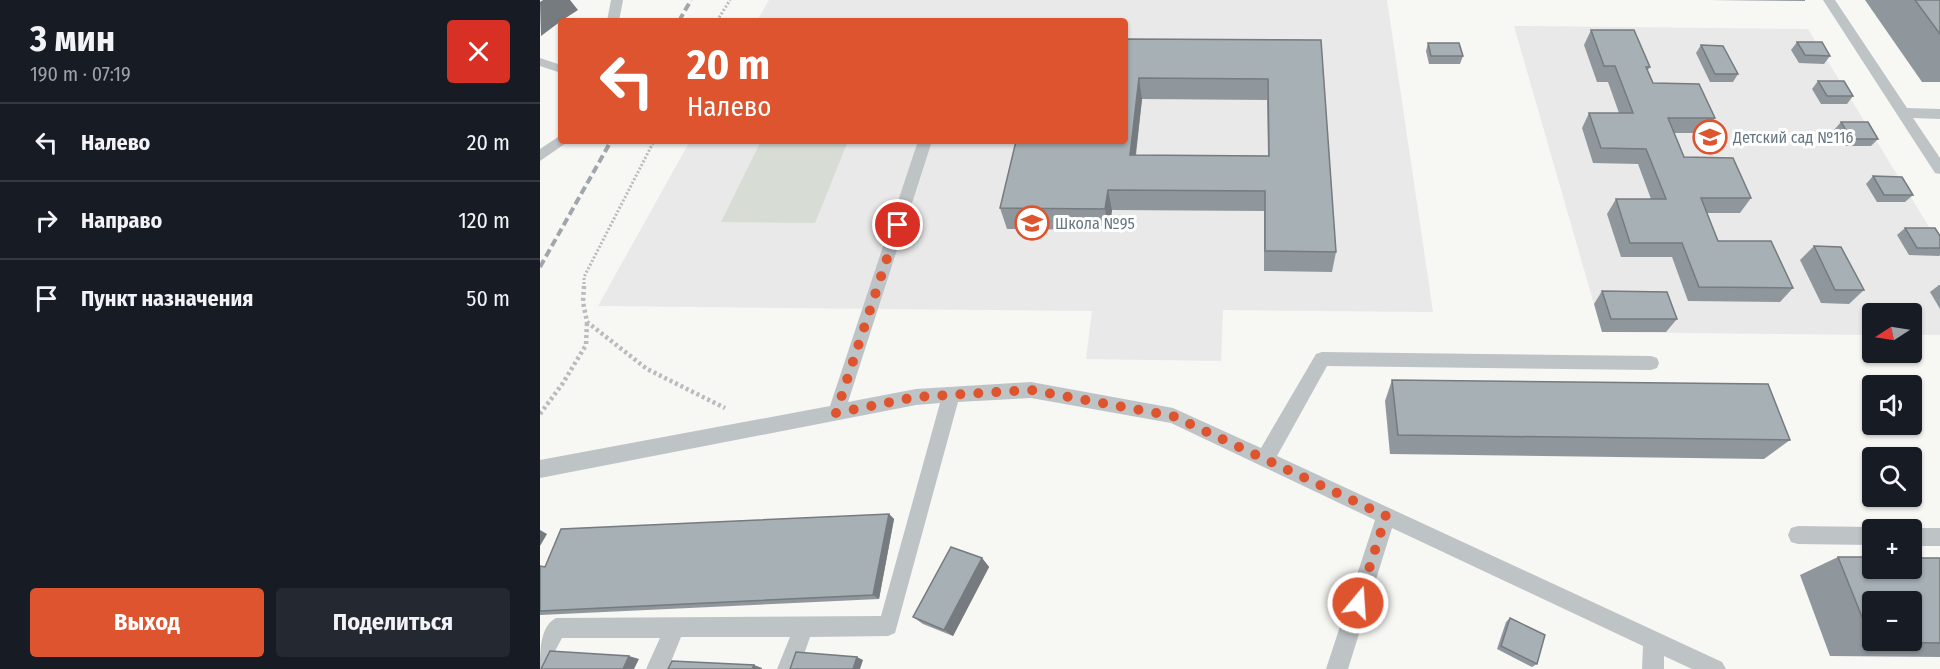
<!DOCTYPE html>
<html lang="ru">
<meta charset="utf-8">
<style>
:root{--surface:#171b24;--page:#242831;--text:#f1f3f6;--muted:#9ea1a6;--line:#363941;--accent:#de542e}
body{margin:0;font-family:"Fira Sans Condensed",sans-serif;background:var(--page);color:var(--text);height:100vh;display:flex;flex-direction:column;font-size:22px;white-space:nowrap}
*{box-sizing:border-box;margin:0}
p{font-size:20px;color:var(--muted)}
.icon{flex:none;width:33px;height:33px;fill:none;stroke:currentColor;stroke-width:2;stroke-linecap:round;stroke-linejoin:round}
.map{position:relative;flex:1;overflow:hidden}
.panel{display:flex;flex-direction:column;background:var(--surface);width:540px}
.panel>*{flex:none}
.hud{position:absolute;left:18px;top:18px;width:570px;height:126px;border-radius:6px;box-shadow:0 2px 4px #0004;background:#de542e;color:#fff;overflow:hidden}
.needle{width:39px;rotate:258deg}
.controls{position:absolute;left:1322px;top:303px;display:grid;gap:12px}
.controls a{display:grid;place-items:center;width:60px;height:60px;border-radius:6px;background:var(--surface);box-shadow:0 2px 4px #0004;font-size:30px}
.pin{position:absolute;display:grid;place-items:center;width:51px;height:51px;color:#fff;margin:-26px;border:3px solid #fff;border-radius:50%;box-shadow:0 2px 6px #0007}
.me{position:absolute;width:66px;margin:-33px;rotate:18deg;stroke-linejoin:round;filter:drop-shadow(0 0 4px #0008)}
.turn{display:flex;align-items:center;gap:21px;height:126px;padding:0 30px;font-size:27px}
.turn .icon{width:78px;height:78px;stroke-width:2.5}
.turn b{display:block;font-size:42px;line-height:51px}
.round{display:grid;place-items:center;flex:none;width:63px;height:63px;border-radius:6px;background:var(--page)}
.summary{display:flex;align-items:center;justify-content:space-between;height:102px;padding:0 30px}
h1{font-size:36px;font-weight:700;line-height:45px}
.action{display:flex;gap:12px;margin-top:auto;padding:12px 30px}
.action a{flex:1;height:69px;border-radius:6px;background:var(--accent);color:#fff;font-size:24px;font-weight:700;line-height:69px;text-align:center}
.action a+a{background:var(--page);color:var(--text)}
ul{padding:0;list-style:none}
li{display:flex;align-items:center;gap:18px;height:78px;padding:0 30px;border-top:2px solid var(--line)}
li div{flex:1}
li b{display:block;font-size:22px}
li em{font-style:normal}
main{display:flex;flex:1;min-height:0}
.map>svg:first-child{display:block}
</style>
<main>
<section class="panel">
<div class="summary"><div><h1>3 мин</h1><p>190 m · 07:19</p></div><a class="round" style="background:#d93025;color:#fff"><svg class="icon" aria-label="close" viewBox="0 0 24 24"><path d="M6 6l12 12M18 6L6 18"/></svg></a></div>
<ul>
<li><svg class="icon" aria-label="left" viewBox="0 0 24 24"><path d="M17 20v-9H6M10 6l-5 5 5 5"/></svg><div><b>Налево</b></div><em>20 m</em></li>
<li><svg class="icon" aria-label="right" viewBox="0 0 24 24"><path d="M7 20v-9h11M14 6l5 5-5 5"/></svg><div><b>Направо</b></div><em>120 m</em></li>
<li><svg class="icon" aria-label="arrive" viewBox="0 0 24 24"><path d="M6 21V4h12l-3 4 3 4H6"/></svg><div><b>Пункт назначения</b></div><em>50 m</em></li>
</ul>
<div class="action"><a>Выход</a><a>Поделиться</a></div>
</section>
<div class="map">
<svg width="1400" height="669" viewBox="0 0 1400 669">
<rect width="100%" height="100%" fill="#f7f7f4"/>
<g fill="#e8e9e8">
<path d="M229 0H847L893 312 683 310 681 361 546 359 552 311 58 306 150 141H585V21H217Z"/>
<path d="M974 26 1268 29 1400 245V335H1371V314H1332V335L1062 332Z"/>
</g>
<path fill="#d7dcd4" d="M221 141H308L275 223 181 222Z"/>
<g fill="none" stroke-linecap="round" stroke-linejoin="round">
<g stroke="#b9bcbe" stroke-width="3" stroke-dasharray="2 2" stroke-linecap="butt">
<path d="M177 21 190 0"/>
<path d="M44 288V277L114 141"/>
</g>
<g stroke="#b9bcbe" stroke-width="4.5" stroke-dasharray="3 3" stroke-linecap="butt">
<path d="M44 286 43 302 47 322 107 369 185 408"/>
<path d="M0 414 23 383 46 345 47 322"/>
</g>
<g fill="#bec3c6" fill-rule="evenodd">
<path d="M71 0H83L79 21H67Z"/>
<path d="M1283 0H1295L1367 108 1400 109V119L1373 118 1400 158V174L1395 173Z"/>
<path d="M0 58 21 65V73L0 66Z"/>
<path d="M21 135V141H27L26 143 0 161V149Z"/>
<path d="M378 141H392L308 402 376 389 491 382 633 408 721 448 776 354 782 352 1111 356 1117 358 1119 363 1117 368 1111 370 787 366 737 456 1182 662 1186 669H1152L1124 656V669H1102L1103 646 852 528 808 669H786L835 520 631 423 491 398 418 402 355 633 348 636 270 637 259 669H237L250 637H141L128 669H106L120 638H22L7 666 0 669C0 651 0 626 16 618L341 616 400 403 376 405 0 478V460L290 406Z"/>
<path d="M1258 526 1332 527 1339 530H1332V545L1258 544 1251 542 1248 535 1251 528Z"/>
<path d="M1371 528H1400V546H1371V530H1366Z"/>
</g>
<g stroke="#a0a7ac" stroke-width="4" stroke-dasharray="8 4" stroke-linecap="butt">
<path d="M139 21 151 0"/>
<path d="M0 267 71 141"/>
</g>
</g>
<g fill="#90979c" fill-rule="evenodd">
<path d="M1170 0H1265V1Z"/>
<path d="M1325 0H1400V82H1382Z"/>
<path d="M1051 30 1110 67 1107 71 1113 83 1175 118 1165 133H1134L1144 157 1211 198 1200 213H1167L1178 241 1253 288 1240 302 1148 301 1132 257H1081L1067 214 1076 199H1111L1098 164 1053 163 1042 128 1049 113H1079L1068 82H1057L1044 45Z"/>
<path d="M585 39 781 40 796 252 792 272 724 271V211L572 210 569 230 467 229 460 208 585 141ZM602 99 727 100 728 156 596 155Z"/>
<path d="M1257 42 1290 56 1284 64 1259 63 1251 50Z"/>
<path d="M888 43 923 56 920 64H889L886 51Z"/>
<path d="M1161 45 1198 74 1193 82H1170L1156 53Z"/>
<path d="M1278 81 1313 96 1307 104H1281L1272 89Z"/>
<path d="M1301 122 1338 139 1331 146H1304L1294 130Z"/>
<path d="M1333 176 1373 195 1365 202H1337L1326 184Z"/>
<path d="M1365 228 1400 248V255L1399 256 1369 255 1357 235Z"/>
<path d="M1274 246 1324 290 1309 304 1281 303 1260 260Z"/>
<path d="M1399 285H1400V309L1390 292Z"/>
<path d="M1062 291 1137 319 1126 332H1062L1054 304Z"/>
<path d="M852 380 1250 440 1224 459 850 454 845 401Z"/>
<path d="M349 514 354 519 339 599 0 615V566L5 567Z"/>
<path d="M1298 557 1400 558V657L1290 656 1260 575Z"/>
<path d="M442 558 449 567 413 636 383 624 373 617Z"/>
<path d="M970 618 997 664 992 667 957 649 966 622Z"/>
</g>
<g fill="#757b7f">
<path d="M3 0H30L38 10 21 21 1 36 0 2Z"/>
<path d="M599 78 602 99 593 176 590 155Z"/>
<path d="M568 190 572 210 569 230 565 209Z"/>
<path d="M349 514 354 519 339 599 333 595Z"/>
<path d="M0 530 7 534 0 546Z"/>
<path d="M442 558 449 567 413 636 404 630Z"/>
<path d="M89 656 99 659 94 669H83Z"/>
<path d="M317 657 323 660 320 669H313Z"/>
<path d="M214 665 222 668V669H212Z"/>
</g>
<g fill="#a7b0b5" stroke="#757b7f" stroke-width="1.5" fill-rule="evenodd">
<path d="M1375 0H1400V34Z"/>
<path d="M1051 30H1094L1110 67H1106L1113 83 1159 84 1175 118H1128L1144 157 1193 158 1211 198H1161L1178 241H1231L1253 288 1159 287 1142 243H1090L1076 199H1126L1106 149 1061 148 1049 113H1093L1075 66H1064Z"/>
<path d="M585 39 781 40 796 252 725 251V191L568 190 565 209 460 208 476 141H585ZM599 78 728 79 729 156 590 155Z"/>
<path d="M1257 42H1282L1290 56 1265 55Z"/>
<path d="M888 43H919L923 56H891Z"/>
<path d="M1161 45 1183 46 1198 74H1175Z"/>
<path d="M1278 81H1304L1313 96H1287Z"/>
<path d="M1301 122H1328L1338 139H1311Z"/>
<path d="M1333 176 1362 177 1373 195H1344Z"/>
<path d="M1365 228H1395L1400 236V248H1377Z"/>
<path d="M1274 246 1301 247 1324 290H1295Z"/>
<path d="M1062 291 1127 292 1137 319H1071Z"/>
<path d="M852 380 1228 384 1250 440 858 435Z"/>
<path d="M349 514 333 595 0 611V566L5 567 21 529Z"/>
<path d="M411 547 442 558 404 630 373 617Z"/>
<path d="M1298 557H1332V568H1371V558H1400V643L1332 642ZM1332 602H1371V640H1332Z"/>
<path d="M970 618 1005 635 997 664 961 646Z"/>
<path d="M10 651 89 656 83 669H1Z"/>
<path d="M256 652 317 657 313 669H250Z"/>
<path d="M132 661 214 665 212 669H128Z"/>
</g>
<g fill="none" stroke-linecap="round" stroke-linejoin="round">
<path stroke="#de542e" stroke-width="10" stroke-dasharray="0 18" d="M358 225 296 413 376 397 491 390 633 416 846 516 818 603"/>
</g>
<defs>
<g id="school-ring" transform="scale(1.725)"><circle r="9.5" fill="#fff" stroke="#de542e" stroke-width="1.5"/><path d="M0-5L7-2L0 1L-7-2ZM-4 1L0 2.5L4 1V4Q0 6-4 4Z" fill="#de542e"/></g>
</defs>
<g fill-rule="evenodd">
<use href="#school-ring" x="1170" y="137"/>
<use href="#school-ring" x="492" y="223"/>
</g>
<g text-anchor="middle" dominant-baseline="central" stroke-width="6" stroke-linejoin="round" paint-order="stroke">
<g font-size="16" fill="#677884" stroke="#fff" text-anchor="start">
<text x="1193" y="137">Детский сад №116</text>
<text x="515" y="223">Школа №95</text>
</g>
</g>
</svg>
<div class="controls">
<a><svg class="needle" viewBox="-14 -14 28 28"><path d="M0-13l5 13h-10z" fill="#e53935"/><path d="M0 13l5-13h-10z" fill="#9ea1a6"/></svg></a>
<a><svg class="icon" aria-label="sound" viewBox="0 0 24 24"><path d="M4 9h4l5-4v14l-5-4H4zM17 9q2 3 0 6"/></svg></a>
<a><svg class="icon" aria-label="search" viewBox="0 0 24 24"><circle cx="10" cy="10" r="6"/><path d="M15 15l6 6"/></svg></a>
<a>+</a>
<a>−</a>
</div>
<div class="pin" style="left:358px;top:225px;background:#d93025"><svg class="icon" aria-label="arrive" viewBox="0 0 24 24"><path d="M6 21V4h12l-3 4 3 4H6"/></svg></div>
<svg class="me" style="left:818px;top:603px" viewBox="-20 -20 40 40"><circle r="17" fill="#de542e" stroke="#fff" stroke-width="3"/><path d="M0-11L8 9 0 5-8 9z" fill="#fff"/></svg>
<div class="hud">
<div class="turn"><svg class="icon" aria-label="left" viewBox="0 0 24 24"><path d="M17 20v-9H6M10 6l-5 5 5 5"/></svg><div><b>20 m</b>Налево</div></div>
</div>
</div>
</main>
